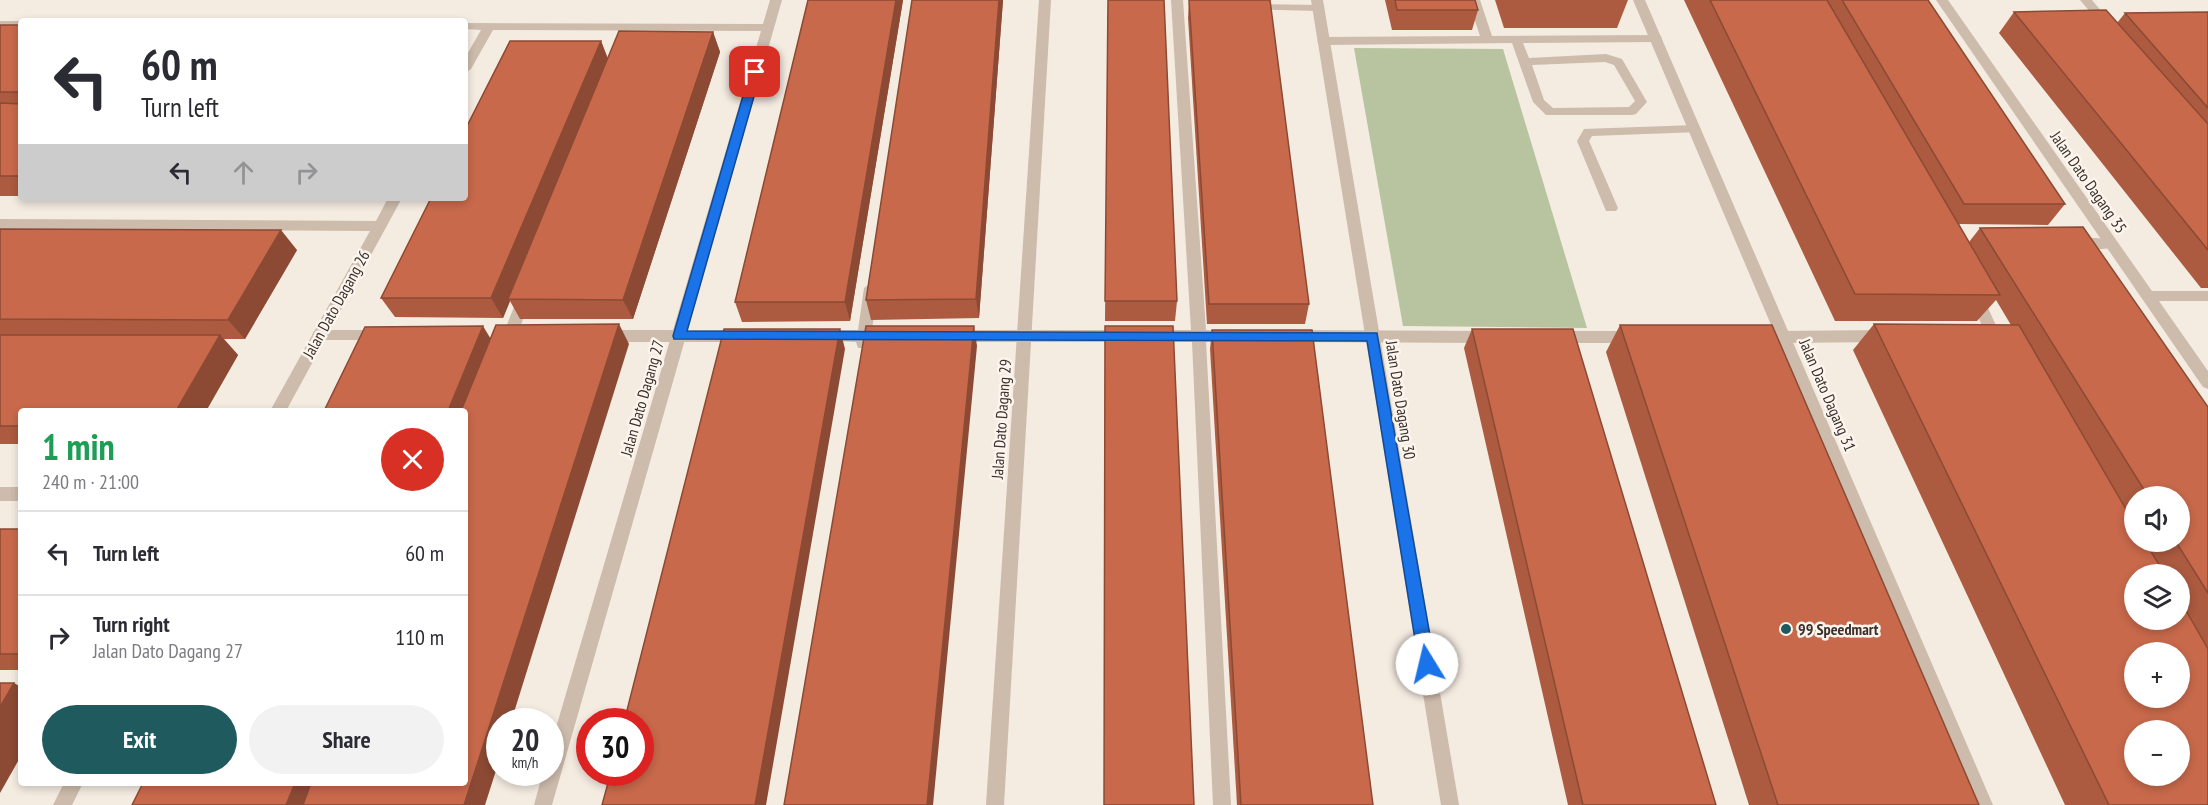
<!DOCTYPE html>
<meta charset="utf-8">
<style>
:root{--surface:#fff;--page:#f2f2f3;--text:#2b2b33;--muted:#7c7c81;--line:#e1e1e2;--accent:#1f5a5e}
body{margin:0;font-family:"PT Sans Narrow",sans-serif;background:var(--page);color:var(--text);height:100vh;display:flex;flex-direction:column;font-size:22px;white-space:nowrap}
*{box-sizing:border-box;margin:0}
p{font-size:20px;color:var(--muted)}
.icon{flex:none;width:33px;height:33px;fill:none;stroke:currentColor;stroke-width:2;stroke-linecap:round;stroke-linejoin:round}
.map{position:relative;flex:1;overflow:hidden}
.side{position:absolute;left:18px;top:408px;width:450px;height:378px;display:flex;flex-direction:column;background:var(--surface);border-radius:6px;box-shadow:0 3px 9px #0003}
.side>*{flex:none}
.banner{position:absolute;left:18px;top:18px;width:450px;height:183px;border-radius:6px;box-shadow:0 3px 9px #0003;background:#fff;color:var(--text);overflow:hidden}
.buttons{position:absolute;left:2124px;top:486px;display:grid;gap:12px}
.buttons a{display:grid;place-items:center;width:66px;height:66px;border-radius:50%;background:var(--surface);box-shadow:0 3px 9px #0003;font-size:30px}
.speed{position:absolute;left:486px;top:708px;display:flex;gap:12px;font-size:30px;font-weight:700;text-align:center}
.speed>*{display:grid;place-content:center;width:78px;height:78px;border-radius:50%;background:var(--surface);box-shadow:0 3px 9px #0003;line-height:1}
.speed small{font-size:15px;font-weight:400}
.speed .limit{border:9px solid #d22;background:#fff;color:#111}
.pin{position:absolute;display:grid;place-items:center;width:51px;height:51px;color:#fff;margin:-26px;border-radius:12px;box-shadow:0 3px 9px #0006}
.me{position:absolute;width:66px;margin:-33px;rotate:351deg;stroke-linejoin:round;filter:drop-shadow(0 0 4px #0008)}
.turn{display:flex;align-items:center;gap:21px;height:126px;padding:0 24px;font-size:27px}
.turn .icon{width:78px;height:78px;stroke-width:2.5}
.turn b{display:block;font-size:42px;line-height:51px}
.lanes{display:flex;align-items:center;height:57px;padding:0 24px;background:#0003;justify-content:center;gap:30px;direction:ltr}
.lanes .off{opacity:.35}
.round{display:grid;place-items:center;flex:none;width:63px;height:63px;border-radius:32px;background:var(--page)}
.summary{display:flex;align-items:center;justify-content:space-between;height:102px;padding:0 24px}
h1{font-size:36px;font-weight:700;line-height:45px;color:#1e9e55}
.action{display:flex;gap:12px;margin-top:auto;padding:12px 24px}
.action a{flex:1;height:69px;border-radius:36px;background:var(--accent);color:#fff;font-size:24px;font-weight:700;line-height:69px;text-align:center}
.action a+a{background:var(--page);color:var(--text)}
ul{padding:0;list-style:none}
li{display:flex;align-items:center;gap:18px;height:84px;padding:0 24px;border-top:2px solid var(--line)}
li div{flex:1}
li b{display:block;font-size:22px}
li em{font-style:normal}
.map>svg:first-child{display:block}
</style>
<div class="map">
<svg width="2208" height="805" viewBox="0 0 2208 805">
<rect width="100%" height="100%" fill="#f4ebe1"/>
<path fill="#b8c4a0" d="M1354 48 1503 49 1587 328 1403 326Z"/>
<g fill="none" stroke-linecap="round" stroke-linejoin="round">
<g fill="#cdbbac" fill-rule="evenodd">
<path d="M1171 0H1183L1206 330 1235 332 1237 336 1235 340 1206 342 1231 805H1213L1192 342H1152L1147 340 1145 336 1147 332 1152 330H1191Z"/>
<path d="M1468 0H1480L1492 36 1660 35 1662 38 1656 42 1523 43 1529 58 1606 54 1622 59 1647 102 1636 114 1632 115H1546L1533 102 1512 43 1323 45 1317 41 1323 37 1480 36ZM1605 62 1614 65 1635 101 1629 107 1553 108 1544 100 1532 65Z"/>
<path d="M2080 0H2092L2111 23V27H2103Z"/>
<path d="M1252 4 1318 5 1324 8 1318 11 1248 9V5Z"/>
<path d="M1695 125 1699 126 1701 129 1699 132 1592 136 1589 141 1618 208 1616 211H1606L1577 141 1584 129Z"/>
<path d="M2076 237 2112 239 2119 244C2111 252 2077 250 2069 242Z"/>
<path d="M871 283 878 288 872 330 887 332 889 336 887 340 871 342 868 348H858L856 342 817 340 815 336 817 332 822 330H858L864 288Z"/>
<path d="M2148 291H2208V301H2148L2141 296Z"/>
<path d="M525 292 532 297 514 342 512 346H502L500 342 518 297Z"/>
<path d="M1976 292 1983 297 2004 343 2002 347H1992L1990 343 1969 297Z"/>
<path d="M319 330H381L386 331 388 335 386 339 381 340H319L314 339 312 335 314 331Z"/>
<path d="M606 330H741L746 332 748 336 746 340 741 342H606L601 340 599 336 601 332Z"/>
<path d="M957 330H1125L1130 332 1132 336 1130 340 1125 342H957L952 340 950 336 952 332Z"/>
<path d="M1293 330 1488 331 1493 333 1495 337 1493 341 1488 343 1293 342 1288 340 1286 336 1288 332Z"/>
<path d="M1884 330 1889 332 1891 336 1889 340 1884 342 1770 343 1765 341 1763 337 1765 333 1770 331Z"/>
<path d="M1554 331H1632L1637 333 1639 337 1637 341 1632 343H1554L1549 341 1547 337 1549 333Z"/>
</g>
<g fill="#cdbbac" fill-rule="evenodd">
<path d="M770 0H782L552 805H534L543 772H550V748L761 31 493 30 471 69 465 73V58L481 30 465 29V23L763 24Z"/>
<path d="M1039 0H1051L1004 805H986Z"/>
<path d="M1311 0H1323L1459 805H1441Z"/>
<path d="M1633 0H1645L1993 805H1975Z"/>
<path d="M1936 0H1948L2208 371V389L2203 387Z"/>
<path d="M0 21H23H21V27H0Z"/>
<path d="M388 198H402L286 411H270L370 231 0 229V219L376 221Z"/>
<rect x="0" y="487" width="21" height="14"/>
<path d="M64 783H83L72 805H53Z"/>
</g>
</g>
<g fill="#ac5a40" fill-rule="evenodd">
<path d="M808 0H903L850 321 742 322 735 302Z"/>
<path d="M912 0H1003L979 318 871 320 866 300Z"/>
<path d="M1108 0 1177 301 1175 321H1105Z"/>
<path d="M1189 0 1309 304 1305 324H1207L1188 18Z"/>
<path d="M1385 0H1475L1478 10 1472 30H1392Z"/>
<path d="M1495 0H1628L1617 28H1504Z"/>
<path d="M1684 0H1928L2065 204 2048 225 1959 224 1969 242 1980 228 2208 407V805H2065L1853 350 1874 324 2011 325 1996 300 1977 321H1835ZM2134 496H2180V542H2134ZM2134 574H2180V620Z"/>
<path d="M2014 12 2117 23 2125 13 2208 12V288H2201L1999 33Z"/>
<rect x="0" y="25" width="21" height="171"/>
<path d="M713 32 720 52 633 319H520L510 301 503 318 395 317 381 298 601 41 608 59Z"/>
<path d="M188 198H326V199Z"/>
<path d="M0 229 297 250 245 339H224L238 355 206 411H21V444H0Z"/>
<path d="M1620 325 1979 805H1749L1606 352Z"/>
<path d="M1472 329 1716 805H1568L1464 348Z"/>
<path d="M1212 330 1373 805H1237L1210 349Z"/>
<rect x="0" y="529" width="21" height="141"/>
</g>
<g fill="#8c4a34">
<path d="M896 0H903L850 321 845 302Z"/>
<path d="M999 0H1003L979 318 976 299Z"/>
<path d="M713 32 720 52 633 319 623 300Z"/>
<path d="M601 41 609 62 508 299 510 301 503 318 491 298Z"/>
<path d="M281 230 297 250 245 339 228 320Z"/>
<path d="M619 324 629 344 511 722H500V758L485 805H464Z"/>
<path d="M483 326 495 346 465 411H448Z"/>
<path d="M974 326 977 346 933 805H927Z"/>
<path d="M840 329 845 349 766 805H755Z"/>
<path d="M220 335 238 355 206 411H176Z"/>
<path d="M14 683 21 687V756L0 793V707Z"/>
<path d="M295 783H321L312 805H286Z"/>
</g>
<g fill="#c8694b" stroke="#8c4a34" stroke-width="1.5" fill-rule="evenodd">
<path d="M808 0H896L845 302H735Z"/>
<path d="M912 0H999L976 299 866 300Z"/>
<path d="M1108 0H1164L1177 301H1105Z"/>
<path d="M1189 0H1270L1309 304H1209Z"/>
<path d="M1395 0H1475L1478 10H1397Z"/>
<path d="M1710 0H1827L2000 295 1855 294Z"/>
<path d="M1842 0H1928L2065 204H1964Z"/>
<path d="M2106 10 2208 124V250L2014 12Z"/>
<path d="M2208 12V108L2125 13Z"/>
<rect x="0" y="25" width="21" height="67"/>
<path d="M619 31 713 32 623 300 508 299Z"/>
<path d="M510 41H601L491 298H381L431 198H465V130Z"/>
<path d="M0 103 21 104V176H0Z"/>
<path d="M2083 227 2208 407V593L2176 542H2180V496H2148L1980 228Z"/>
<path d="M0 229 281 230 228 320 0 319Z"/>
<path d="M619 324 464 805H303L311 783H465V411H461L496 325Z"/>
<path d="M1874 324 2019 325 2134 523V542H2145L2165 574H2134V620H2180V600L2208 649V805H2109ZM2134 652H2180V698H2134ZM2134 730H2180V776H2134Z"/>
<path d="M1620 325H1772L1979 805H1778Z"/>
<path d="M483 326 448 411H324L365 327Z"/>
<path d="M866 326H974L927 805H784Z"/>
<path d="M1105 326H1173L1194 805H1104Z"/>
<path d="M724 329H840L755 805H602L611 772H640V722H624Z"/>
<path d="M1472 329H1573L1716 805H1583Z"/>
<path d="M1212 330H1312L1373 805H1241Z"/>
<path d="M0 335H220L176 411H21V426H0Z"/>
<rect x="0" y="529" width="21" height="125"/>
<path d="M0 683H14L0 707Z"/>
<path d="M143 783H295L286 805H132Z"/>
</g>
<path fill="#1a73e8" stroke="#114b97" stroke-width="1.5" d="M755 68 761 72 687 331 1377 333 1435 664 1432 670 1427 672 1421 670 1419 664 1367 341 674 339 673 336 750 72Z"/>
<circle fill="#1f5a5e" stroke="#fbf5ee" stroke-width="2" cx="1786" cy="629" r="6"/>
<g text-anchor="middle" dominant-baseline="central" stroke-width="5" stroke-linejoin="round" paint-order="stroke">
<g font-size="16" fill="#3b302b" stroke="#fbf5ee">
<text transform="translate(2089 182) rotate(55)">Jalan Dato Dagang 35</text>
<text transform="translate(336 304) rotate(-61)">Jalan Dato Dagang 26</text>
<text transform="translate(1828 395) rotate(67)">Jalan Dato Dagang 31</text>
<text transform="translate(642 398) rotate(-74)">Jalan Dato Dagang 27</text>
<text transform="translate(1401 400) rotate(81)">Jalan Dato Dagang 30</text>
<text transform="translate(1001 419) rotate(-86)">Jalan Dato Dagang 29</text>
</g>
<g font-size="16" font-weight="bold" fill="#3b302b" stroke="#fbf5ee" text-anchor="start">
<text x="1798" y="629">99 Speedmart</text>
</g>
</g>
</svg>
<div class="buttons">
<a><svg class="icon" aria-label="sound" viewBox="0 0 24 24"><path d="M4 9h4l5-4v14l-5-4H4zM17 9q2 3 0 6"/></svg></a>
<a><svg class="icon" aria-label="layers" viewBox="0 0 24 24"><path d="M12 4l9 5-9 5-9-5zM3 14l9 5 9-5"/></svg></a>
<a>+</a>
<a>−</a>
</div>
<div class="speed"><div>20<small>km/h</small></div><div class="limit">30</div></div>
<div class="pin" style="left:755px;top:72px;background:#d93025"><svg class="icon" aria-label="arrive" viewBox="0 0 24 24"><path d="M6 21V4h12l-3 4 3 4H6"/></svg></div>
<svg class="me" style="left:1427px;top:664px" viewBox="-20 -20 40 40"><circle r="19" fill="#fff"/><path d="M0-13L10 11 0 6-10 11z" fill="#1a73e8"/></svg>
<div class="banner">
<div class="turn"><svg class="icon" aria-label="left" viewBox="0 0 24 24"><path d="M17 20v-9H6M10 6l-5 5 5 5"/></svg><div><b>60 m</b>Turn left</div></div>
<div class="lanes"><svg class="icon" aria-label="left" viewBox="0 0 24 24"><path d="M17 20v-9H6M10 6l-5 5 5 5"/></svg><svg class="icon off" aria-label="ahead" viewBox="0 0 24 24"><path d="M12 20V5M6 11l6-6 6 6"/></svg><svg class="icon off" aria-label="right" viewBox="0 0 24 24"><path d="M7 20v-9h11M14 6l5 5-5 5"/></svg></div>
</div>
<section class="side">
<div class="summary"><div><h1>1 min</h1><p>240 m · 21:00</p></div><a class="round" style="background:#d93025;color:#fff"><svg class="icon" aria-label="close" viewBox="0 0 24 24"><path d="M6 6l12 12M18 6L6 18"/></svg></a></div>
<ul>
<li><svg class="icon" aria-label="left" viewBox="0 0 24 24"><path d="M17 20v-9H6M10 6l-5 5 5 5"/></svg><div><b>Turn left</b></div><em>60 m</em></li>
<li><svg class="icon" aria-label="right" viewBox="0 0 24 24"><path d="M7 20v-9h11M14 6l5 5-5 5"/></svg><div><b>Turn right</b><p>Jalan Dato Dagang 27</p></div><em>110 m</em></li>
</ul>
<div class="action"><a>Exit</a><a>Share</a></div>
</section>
</div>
